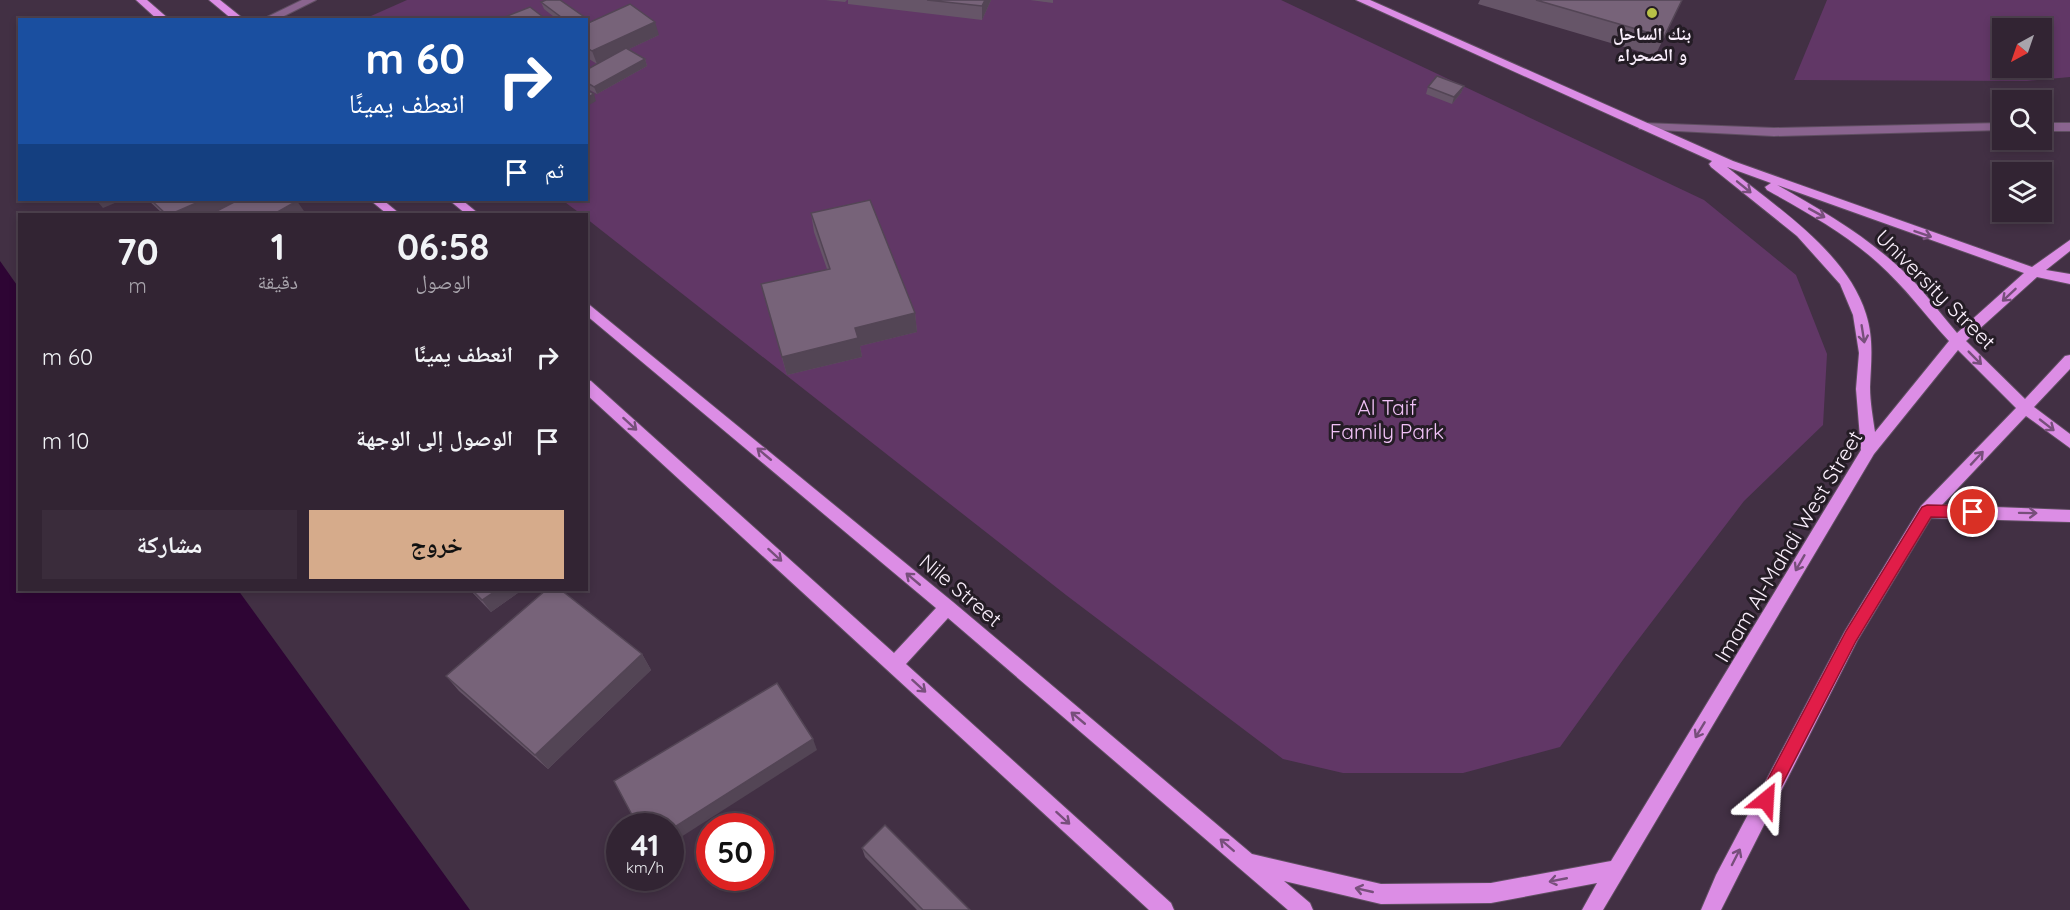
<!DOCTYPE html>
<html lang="ar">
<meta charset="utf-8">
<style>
:root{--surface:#322433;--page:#3a2c3b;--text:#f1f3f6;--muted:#a8a4ac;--line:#4d414e;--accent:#d6ab8b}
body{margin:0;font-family:Quicksand,"Noto Naskh Arabic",sans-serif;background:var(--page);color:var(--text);direction:rtl;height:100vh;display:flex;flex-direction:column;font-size:22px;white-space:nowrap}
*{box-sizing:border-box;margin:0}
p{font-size:20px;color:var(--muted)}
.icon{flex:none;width:33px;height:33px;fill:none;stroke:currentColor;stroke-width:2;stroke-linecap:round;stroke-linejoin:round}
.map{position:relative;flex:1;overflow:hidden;direction:ltr}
.drawer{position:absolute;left:18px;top:213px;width:570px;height:378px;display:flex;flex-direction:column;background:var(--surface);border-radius:0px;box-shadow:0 3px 9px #0003,0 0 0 2px var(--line);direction:rtl}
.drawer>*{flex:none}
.top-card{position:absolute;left:18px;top:18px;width:570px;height:183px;border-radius:0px;box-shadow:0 3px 9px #0003,0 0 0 2px var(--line);direction:rtl;background:#1a4fa0;color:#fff;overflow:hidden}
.needle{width:39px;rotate:220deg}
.controls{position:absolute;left:1992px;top:18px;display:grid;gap:12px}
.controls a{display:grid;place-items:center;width:60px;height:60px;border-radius:0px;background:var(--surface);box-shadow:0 3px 9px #0003,0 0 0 2px var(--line);font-size:30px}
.speed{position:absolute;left:606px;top:813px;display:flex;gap:12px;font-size:30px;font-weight:700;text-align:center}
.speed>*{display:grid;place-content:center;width:78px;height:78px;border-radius:50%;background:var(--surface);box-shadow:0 3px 9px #0003,0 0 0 2px var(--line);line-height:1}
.speed small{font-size:15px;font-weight:400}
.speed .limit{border:9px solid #d22;background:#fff;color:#111}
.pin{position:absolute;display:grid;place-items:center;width:51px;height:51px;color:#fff;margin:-26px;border:3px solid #fff;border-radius:50%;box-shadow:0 2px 6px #0007}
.me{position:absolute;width:66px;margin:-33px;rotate:27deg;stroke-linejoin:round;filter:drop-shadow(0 0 4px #0008)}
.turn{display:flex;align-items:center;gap:21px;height:126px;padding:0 24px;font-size:27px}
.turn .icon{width:78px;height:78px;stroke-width:2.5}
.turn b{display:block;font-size:42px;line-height:51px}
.then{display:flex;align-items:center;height:57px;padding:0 24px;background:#0003;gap:12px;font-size:22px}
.eta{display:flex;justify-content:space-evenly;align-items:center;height:102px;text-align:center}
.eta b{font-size:36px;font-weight:800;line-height:42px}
.button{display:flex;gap:12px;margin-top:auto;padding:12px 24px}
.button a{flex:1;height:69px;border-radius:0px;background:var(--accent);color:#111;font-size:24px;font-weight:800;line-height:69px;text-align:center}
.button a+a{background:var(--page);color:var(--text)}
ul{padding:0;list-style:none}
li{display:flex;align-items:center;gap:18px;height:84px;padding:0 24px}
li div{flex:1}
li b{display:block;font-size:22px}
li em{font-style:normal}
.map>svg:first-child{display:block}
</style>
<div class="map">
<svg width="2070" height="910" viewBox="0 0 2070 910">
<rect width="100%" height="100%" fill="#423044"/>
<g fill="#613766" fill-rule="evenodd">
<path d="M407 0H1281L1704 200 1796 275 1827 354 1823 425 1744 501 1625 657 1560 747 1463 773H1343L1283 759 1066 595 587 219 586 214H581L562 200H586V20H362Z"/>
<path d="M1827 0H2070V77L2027 81 1794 80ZM2002 28H2042V68H2002Z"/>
</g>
<path fill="#2e0534" d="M0 261 19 288 20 590H238L470 910H0Z"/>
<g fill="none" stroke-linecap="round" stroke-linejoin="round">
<g stroke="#5f4e61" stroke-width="2">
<g id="minor">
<path d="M302 0H316L276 20H261Z"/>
<path d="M1643 123 1774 128 2002 123V130L1774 136 1639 129V125Z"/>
<rect x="2042" y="123" width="28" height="8"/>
</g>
</g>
<g stroke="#5f4e61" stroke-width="2">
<g id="major">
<path d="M136 0H147L170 20H158Z"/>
<path d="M209 0H220L245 20H233Z"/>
<path d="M1356 0H1370L1733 161 2032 267 2070 240V251L2046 270 2070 274V284L2037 277 1966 341 2025 399 2065 356 2070 355V369L2034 407 2070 434V448L2026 416 1942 505 2070 510V522L1931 518 1857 641 1721 910H1701L1716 875 1845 631 1921 506 2016 408 1958 350 1874 454 1603 910H1582L1597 883 1491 903 1381 904 1284 881 1310 903 1313 910H1288L948 618 906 664 1171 903 1174 910H1149L586 394V380L591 381 894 653 936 608 586 315V302L953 602 1252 854 1381 884 1491 883 1611 861 1861 450 1856 389 1859 353 1853 315 1840 284 1797 236 1711 167 1709 164 1712 161ZM1727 167 1771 183 1765 187 1767 190C1806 212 1845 233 1878 263 1905 287 1925 315 1949 341L1875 432C1873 418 1870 402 1870 387 1871 362 1874 339 1866 314 1847 252 1776 207 1727 167ZM1777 185 2024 273 1957 333C1944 318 1932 302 1919 287 1878 243 1829 214 1777 185Z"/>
<path d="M370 200H383L400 214H387Z"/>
<path d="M449 200H462L479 214H466Z"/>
</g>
</g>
<use href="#minor" fill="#8a648f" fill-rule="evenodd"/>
<use href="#major" fill="#dc8de5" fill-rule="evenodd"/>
</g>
<g fill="#665568">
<path d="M825 0H847L845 2Z"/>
<path d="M848 0H991L982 20 848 4Z"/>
<path d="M1030 0H1053V3Z"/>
<path d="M1480 0H1682L1655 56 1478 4Z"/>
<path d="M541 2 583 16 584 20H558L544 9Z"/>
<path d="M586 24 659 35 629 49 645 59 647 66 597 94 586 88V70L597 64 586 57Z"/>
<path d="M1464 86 1461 93 1452 104 1426 94 1428 87Z"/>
<path d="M148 200H295L210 214H163Z"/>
<path d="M811 213 915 313 917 332 860 346 862 357 787 375 766 303 827 269 814 232Z"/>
<path d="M470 590H522L491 612Z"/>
<path d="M642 654 651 670 548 769 459 691 446 676Z"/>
<path d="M862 848 970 910H917L865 857Z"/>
</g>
<g fill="#534555">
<path d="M985 0H991L982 20V6Z"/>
<path d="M655 22 659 35 597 64 592 51Z"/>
<path d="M645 59 647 66 597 94 594 87Z"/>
<path d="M1464 86 1461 93 1452 104 1454 97Z"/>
<path d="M594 94 596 101 586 107V98Z"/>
<path d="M100 200H122L103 208 97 201Z"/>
<path d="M203 200H241L210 214H171Z"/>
<path d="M297 201 306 214H274Z"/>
<path d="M915 313 917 332 860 346 862 357 787 375 782 357 855 328Z"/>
<path d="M586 533 590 539 586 542Z"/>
<path d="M497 590H522L491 612 482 600Z"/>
<path d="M642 654 651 670 548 769 535 755Z"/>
<path d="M813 739 817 750 670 844V830Z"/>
</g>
<g fill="#776379" stroke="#534555" stroke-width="1.5">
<path d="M546 0H560L583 16 576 20H565L541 2Z"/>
<path d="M927 0H985L982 6Z"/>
<path d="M1536 0H1682L1664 37Z"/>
<path d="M630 4 655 22 592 51 586 47V24Z"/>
<path d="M530 7 547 20H508L505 17Z"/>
<path d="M626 48 645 59 594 87 586 82V70Z"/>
<path d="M1437 76 1464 86 1454 97 1428 87Z"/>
<path d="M586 89 594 94 586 98Z"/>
<path d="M151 200H203L171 214H166Z"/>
<path d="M238 200H295L297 201 274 214H211Z"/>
<path d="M870 200 915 313 855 328 858 338 782 357 761 284 830 269 811 213Z"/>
<path d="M472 590H497L482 600Z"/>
<path d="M546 590H561L642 654 535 755 446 676Z"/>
<path d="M777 683 813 739 670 830V826H638L614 781Z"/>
<path d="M885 825 970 910H923L862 848Z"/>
</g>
<defs><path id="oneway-shaft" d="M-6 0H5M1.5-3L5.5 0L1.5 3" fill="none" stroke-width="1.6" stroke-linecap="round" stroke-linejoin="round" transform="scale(1.5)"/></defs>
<g stroke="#774f7b">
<use href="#oneway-shaft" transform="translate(1744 187) rotate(39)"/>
<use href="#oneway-shaft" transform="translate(1817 213) rotate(29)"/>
<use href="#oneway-shaft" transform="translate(1923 234) rotate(19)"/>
<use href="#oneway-shaft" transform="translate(2009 295) rotate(137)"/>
<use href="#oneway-shaft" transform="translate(1863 334) rotate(81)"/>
<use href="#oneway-shaft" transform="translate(1975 358) rotate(45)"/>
<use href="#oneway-shaft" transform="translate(630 424) rotate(42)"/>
<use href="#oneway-shaft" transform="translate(2047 425) rotate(38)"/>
<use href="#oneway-shaft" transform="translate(764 454) rotate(-140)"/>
<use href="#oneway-shaft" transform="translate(1977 458) rotate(-47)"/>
<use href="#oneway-shaft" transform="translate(2028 513) rotate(1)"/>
<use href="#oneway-shaft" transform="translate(775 555) rotate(42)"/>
<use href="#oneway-shaft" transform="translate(1800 563) rotate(120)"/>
<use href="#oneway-shaft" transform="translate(913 579) rotate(-140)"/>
<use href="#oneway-shaft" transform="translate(919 686) rotate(42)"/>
<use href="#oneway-shaft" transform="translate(1078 718) rotate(-140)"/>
<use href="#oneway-shaft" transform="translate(1700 730) rotate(121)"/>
<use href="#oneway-shaft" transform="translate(1063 818) rotate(42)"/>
<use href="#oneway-shaft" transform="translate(1227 845) rotate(-139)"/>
<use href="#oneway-shaft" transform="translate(1736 857) rotate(-63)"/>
<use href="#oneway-shaft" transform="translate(1558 880) rotate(169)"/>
<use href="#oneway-shaft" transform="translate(1364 890) rotate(-167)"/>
</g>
<path fill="#e11d48" stroke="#92132f" stroke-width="1.5" d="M1927 505 1973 506 1978 508 1980 512 1978 516 1973 518 1931 517 1856 641 1771 806 1766 808 1760 806 1757 800 1760 794 1846 631 1922 507Z"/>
<circle fill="#b8c147" stroke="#241c25" stroke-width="2" cx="1652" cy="13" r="6"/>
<g text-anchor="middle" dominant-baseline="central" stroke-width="6" stroke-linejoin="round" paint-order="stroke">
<g font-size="18" font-weight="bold" fill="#f9eefb" stroke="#241c25">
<text x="1652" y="33">بنك الساحل<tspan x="1652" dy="21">و الصحراء</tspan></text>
</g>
<g font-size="21" fill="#f9eefb" stroke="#241c25">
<text transform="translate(1936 289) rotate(45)">University Street</text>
<text transform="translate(1788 546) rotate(-59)">Imam Al-Mahdi West Street</text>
<text transform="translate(961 590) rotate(40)">Nile Street</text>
</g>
<g font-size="21" fill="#f0c1f6" stroke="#241c25">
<text x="1387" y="407">Al Taif<tspan x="1387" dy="24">Family Park</tspan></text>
</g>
</g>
</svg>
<div class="controls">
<a><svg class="needle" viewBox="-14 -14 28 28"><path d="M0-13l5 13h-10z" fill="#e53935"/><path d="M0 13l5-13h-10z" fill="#a8a4ac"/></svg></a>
<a><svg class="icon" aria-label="search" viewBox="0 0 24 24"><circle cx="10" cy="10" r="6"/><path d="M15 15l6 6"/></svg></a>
<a><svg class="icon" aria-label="layers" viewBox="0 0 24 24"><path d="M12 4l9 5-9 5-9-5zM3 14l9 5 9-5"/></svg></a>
</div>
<div class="speed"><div>41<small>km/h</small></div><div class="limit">50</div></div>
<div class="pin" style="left:1973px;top:512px;background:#d93025"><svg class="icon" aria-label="arrive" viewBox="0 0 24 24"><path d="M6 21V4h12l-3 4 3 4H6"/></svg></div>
<svg class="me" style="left:1766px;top:800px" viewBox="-20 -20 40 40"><path d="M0-17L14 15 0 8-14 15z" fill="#e11d48" stroke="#fff" stroke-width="4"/></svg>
<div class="top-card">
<div class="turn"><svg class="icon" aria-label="right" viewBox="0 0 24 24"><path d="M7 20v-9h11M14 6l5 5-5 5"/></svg><div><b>60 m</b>انعطف يمينًا</div></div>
<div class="then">ثم<svg class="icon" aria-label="arrive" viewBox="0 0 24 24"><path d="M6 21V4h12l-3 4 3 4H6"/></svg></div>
</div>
<section class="drawer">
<div class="eta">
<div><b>06:58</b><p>الوصول</p></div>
<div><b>1</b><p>دقيقة</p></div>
<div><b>70</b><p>m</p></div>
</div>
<ul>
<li><svg class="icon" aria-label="right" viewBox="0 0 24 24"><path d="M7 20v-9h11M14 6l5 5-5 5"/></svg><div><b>انعطف يمينًا</b></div><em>60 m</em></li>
<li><svg class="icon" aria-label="arrive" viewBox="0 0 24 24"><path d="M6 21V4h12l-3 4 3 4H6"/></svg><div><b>الوصول إلى الوجهة</b></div><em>10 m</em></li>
</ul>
<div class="button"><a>خروج</a><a>مشاركة</a></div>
</section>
</div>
